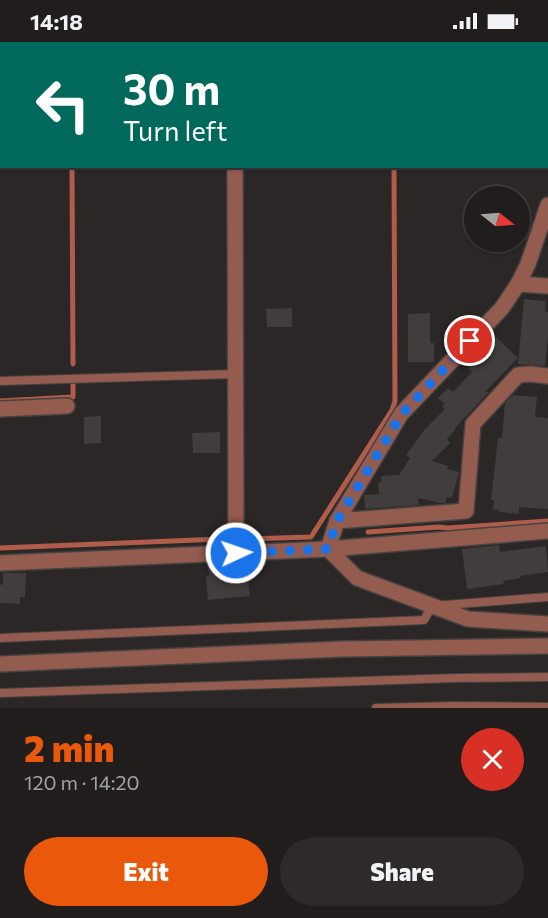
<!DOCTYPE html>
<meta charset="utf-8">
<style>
:root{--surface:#201d1c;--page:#2d2a29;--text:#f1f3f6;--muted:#a2a2a3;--line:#3d3b3b;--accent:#ea580c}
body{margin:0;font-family:Commissioner,sans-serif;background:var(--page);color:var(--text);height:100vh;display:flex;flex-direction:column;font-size:22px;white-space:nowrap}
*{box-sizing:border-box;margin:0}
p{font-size:20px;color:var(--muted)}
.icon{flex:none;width:33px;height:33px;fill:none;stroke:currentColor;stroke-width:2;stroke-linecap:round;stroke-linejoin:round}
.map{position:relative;height:666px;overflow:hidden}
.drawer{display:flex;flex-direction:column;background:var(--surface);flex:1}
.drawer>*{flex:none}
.top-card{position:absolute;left:0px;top:0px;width:549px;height:126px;box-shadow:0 2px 4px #0004,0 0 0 2px var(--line);background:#00695c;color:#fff;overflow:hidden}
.needle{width:39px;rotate:107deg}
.controls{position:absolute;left:464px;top:144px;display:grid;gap:12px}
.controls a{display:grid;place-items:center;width:66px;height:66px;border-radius:50%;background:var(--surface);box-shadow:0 2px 4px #0004,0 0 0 2px var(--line);font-size:30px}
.pin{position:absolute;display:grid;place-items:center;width:51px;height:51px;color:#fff;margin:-26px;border:3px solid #fff;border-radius:50%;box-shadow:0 2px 6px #0007}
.me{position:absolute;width:66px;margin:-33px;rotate:87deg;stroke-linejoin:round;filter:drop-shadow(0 0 4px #0008)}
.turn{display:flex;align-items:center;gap:21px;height:126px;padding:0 24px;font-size:27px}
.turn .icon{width:78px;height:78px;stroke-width:2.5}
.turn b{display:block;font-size:42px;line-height:51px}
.round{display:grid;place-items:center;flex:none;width:63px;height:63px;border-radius:32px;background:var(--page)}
.summary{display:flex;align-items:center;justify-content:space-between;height:102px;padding:0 24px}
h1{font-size:36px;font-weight:800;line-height:45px;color:var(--accent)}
.button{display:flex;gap:12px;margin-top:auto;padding:12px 24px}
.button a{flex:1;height:69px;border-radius:36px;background:var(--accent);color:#fff;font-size:24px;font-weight:800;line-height:69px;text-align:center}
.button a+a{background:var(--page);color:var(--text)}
.status{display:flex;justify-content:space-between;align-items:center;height:42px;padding:0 30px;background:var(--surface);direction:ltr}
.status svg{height:16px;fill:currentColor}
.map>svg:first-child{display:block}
</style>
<div class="status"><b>14:18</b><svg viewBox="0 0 49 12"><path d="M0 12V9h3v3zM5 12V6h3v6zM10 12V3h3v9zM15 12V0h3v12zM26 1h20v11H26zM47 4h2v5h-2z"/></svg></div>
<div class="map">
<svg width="548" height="666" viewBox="0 0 548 666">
<rect width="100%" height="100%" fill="#2a2726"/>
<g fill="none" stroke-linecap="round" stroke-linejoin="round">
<g stroke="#b05c4a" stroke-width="5">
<path d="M72 0V2"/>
<path d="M394 0V2"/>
<path d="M72 124 73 322"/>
<path d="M0 359 73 355V343"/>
<path d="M368 490 439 485 448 486 548 479"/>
<path d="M250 497 311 495 392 368 395 359 394 124"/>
<path d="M0 506 221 497"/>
</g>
</g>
<g fill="#413d3d">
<path d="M524 257 546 259 545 269 548 270V294L545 324 518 322Z"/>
<path d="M292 266V285H267L266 267Z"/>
<path d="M430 271V301H434V320H408V272Z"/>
<path d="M492 291 518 316 485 350H489L455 386 456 387 447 397 450 401 432 419 448 424 447 427 459 430 452 456 447 455 445 461H440L418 456 419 463 365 467 364 453 379 452 378 441 381 440V434L399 433 410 416 406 413 425 387 445 367 442 364 445 362 438 356 448 346 453 350 472 330 467 326 474 319H466Z"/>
<path d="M513 353 537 355 535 375 548 376V467L519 465V472L499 470V468H493L494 458H491L498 396H502L505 361Z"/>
<path d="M101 374V401L84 402V375Z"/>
<path d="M220 390V411H193L192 391Z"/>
<path d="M499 503 500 510 546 504 548 530 520 534 521 536 503 539 504 542 467 547 462 507Z"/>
<path d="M246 521 250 554 208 558 206 534H209L208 525Z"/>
<path d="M3 531H26L25 555H20V562L0 561V542L3 543Z"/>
</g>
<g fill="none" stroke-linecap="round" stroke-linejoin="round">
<g stroke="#454241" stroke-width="10">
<g id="service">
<path d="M0 339 235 332"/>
<path d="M0 596 424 578 432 564 548 555"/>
<path d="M0 651 455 636 548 635"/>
<path d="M376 666 455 664 548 665"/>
</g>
</g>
<g stroke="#454241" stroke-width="18">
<g id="minor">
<path d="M234 0V2"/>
<path d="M0 105H2"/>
<path d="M235 124 236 511"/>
<path d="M518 242 548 244"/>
<path d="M0 367 67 364"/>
<path d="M337 479 466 469 473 382 518 333 531 332 548 334"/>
<path d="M0 521 328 507 548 489"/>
</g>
</g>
<g stroke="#454241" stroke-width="18">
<g id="tertiary">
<path d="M548 163 528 222 518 242 502 266 401 372 337 479 328 507 357 536 468 577 548 582"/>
<path d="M0 622 342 607 548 604"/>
</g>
</g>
<use href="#service" stroke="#945b4f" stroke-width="8"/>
<use href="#minor" stroke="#945b4f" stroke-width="15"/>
<use href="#tertiary" stroke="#945b4f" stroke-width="15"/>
</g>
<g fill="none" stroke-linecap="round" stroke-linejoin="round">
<path stroke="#1a73e8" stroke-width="10" stroke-dasharray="0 18" d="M236 511 328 507 337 479 402 372 470 299"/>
</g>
</svg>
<div class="controls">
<a><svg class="needle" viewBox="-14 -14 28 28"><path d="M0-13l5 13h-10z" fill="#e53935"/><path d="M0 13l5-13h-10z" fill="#a2a2a3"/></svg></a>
</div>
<div class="pin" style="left:470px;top:299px;background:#d93025"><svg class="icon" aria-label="arrive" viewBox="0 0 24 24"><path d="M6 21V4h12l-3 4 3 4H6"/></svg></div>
<svg class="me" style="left:236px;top:511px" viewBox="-20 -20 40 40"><circle r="17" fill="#1a73e8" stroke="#fff" stroke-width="3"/><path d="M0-11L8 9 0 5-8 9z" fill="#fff"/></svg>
<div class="top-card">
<div class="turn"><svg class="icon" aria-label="left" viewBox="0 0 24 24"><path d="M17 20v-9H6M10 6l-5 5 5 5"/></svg><div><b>30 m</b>Turn left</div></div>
</div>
</div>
<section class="drawer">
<div class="summary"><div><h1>2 min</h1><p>120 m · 14:20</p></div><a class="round" style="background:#d93025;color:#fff"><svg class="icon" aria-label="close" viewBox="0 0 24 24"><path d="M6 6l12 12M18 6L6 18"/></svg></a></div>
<div class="button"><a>Exit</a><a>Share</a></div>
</section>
